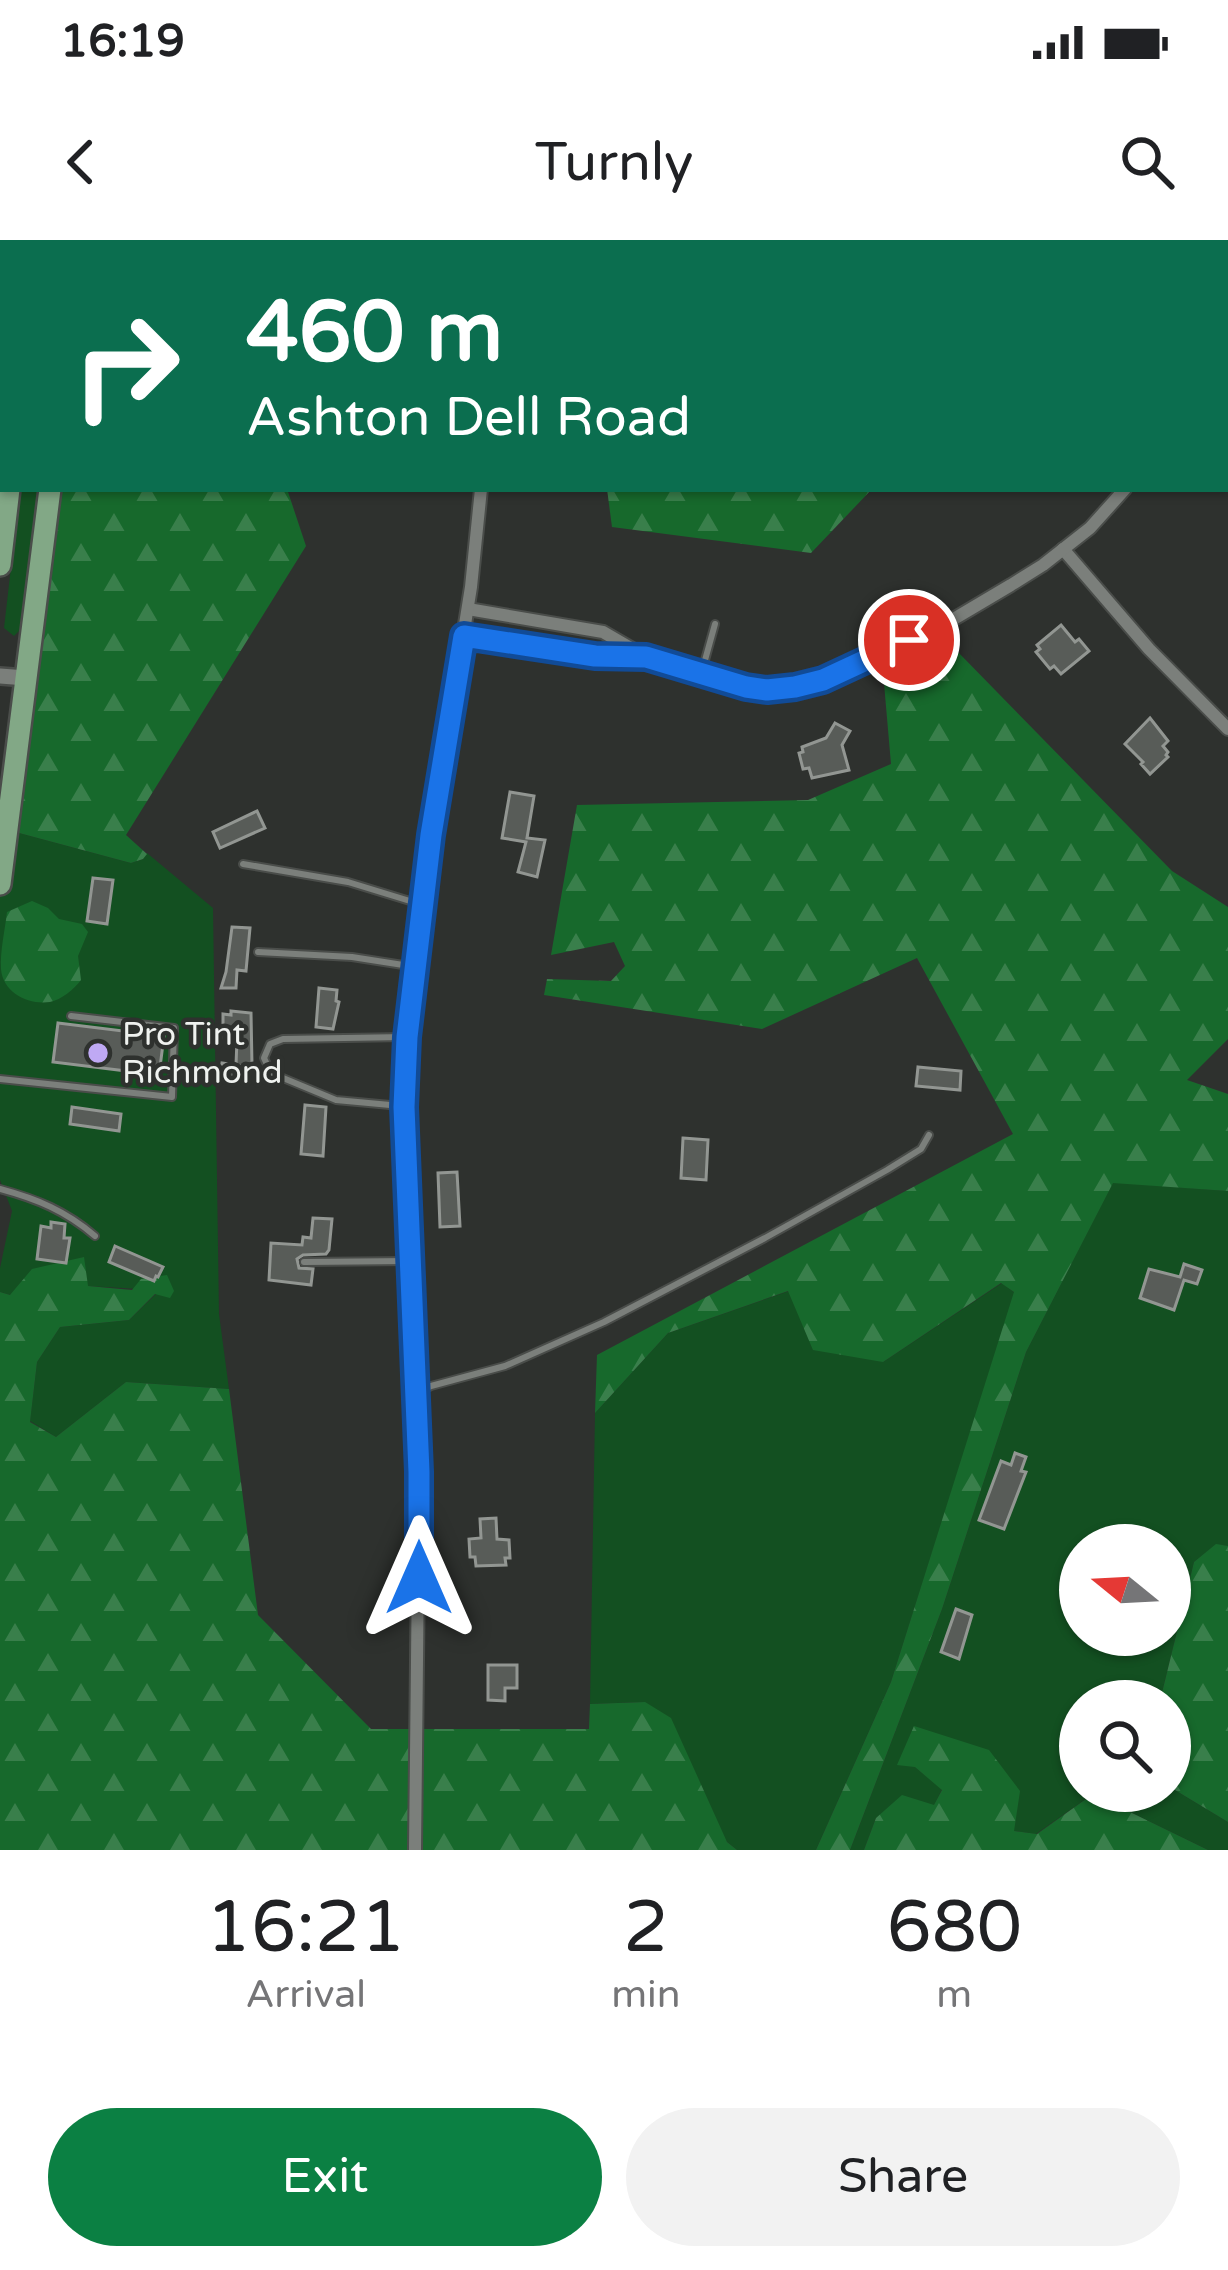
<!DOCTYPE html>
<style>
:root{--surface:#fff;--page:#f2f2f2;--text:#202124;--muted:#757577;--accent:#0b8043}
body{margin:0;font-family:"Varela Round",sans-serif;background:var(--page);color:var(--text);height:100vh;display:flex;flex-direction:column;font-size:45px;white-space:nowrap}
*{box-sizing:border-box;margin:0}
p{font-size:39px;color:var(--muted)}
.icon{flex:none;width:66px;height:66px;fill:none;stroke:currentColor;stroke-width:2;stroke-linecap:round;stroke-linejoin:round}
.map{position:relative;height:1610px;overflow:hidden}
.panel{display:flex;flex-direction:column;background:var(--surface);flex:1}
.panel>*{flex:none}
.hud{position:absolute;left:0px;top:0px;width:1230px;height:252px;box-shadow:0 3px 9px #0004;background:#0b6e4f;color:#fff;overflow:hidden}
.needle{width:78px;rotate:288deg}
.controls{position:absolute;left:1059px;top:1284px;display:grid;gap:24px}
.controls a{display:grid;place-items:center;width:132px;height:132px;border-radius:50%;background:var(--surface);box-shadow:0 3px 9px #0004;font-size:60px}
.pin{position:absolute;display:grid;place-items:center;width:102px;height:102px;color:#fff;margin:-51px;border:6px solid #fff;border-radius:50%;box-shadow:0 3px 12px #0007}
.me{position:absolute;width:132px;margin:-66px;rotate:0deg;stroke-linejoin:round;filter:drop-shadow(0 0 9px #0008)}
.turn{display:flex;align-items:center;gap:42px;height:252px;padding:0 48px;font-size:54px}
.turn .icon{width:156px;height:156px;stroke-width:2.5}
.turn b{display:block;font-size:84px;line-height:102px}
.eta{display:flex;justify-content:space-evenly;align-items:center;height:204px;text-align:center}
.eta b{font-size:72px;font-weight:600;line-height:84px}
.cta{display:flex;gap:24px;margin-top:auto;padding:24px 48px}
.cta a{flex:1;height:138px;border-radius:72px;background:var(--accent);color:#fff;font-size:48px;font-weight:600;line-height:138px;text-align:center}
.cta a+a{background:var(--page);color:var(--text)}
.status{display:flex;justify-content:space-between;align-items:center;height:84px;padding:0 60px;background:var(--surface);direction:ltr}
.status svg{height:33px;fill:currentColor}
header{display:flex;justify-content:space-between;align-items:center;height:156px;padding:0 48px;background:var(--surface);font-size:54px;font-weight:600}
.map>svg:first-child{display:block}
</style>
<div class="status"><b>16:19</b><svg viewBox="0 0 49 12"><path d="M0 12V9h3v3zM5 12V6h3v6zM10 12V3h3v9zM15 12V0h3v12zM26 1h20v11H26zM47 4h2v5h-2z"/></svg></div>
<header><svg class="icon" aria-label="back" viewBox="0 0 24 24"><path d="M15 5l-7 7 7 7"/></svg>Turnly<svg class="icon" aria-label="search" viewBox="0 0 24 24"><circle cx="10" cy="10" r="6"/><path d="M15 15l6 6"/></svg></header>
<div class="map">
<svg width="1228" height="1610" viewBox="0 0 1228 1610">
<defs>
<pattern id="forest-firs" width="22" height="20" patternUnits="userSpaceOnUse" patternTransform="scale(3)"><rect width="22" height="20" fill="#17692c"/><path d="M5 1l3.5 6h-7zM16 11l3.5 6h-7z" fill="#397f4b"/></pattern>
</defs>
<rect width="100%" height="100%" fill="#2e312e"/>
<g fill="#135021" fill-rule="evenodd">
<path d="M20 249H40L23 387 14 396 4 388Z"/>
<path d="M8 590 131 623 143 619 147 613 213 668 219 1074 229 1149 126 1142 56 1197 30 1181 37 1122 60 1087 129 1080 156 1054 174 1051 87 1046 83 1017 10 1055 0 1052V1028L12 971 0 940V657Z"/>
<path d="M1113 942 1228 951V1306L1216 1305 1194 1322 1160 1461H1080V1551H1170V1547L1228 1582V1610H1208L1093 1554 1036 1594 1014 1591 915 1527 942 1549 934 1566 876 1578 864 1610H850L942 1369 1026 1112ZM1080 1305H1170V1395H1080Z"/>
<path d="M1002 1043 1015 1053 891 1442 816 1610H737L727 1602 644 1462 590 1464 595 1173 668 1093 789 1051 883 1122Z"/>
</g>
<g fill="url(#forest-firs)">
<path d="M573 0H1228V11L1227 3 1181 1 1169 3H574Z"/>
<path d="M51 249H287L306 306 126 595 147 614 143 619 131 623 8 590Z"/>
<path d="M607 249H872L811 313 612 287Z"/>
<path d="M954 408 1172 631 1228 667V799L1187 840 1228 854V951L1113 943 1026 1112 942 1369 850 1610H816L891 1442 1014 1052 1001 1043 883 1122 813 1110 788 1051 668 1093 595 1173 597 1115 1013 894 917 718 762 789 544 755 547 739 611 741 625 726 614 702 551 715 577 565 808 560 891 524 884 443Z"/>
<path d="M32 661 48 668 59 679 82 684 88 692 78 716 81 740C74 749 61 760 50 762 28 765 3 753 1 729 0 711 5 690 7 672Z"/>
<path d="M84 1017 88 1046 132 1050 141 1039 167 1035 174 1051 170 1058 155 1054 129 1080 60 1087 37 1122 30 1182 56 1197 126 1142 229 1149 258 1375 371 1489H589L590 1464 645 1462 671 1478 727 1602 737 1610H0V1052L10 1055 32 1029Z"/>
<path d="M1216 1304 1228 1306V1582L1170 1547V1461H1160L1194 1322Z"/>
<path d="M914 1486 989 1510 1020 1551 1014 1591 1037 1594 1093 1554 1208 1610H864L876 1578 902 1555 934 1565 942 1550 915 1527 897 1525Z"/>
</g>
<g fill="#585c58" stroke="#929692" stroke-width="3">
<path d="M1061 385 1075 402 1079 399 1089 411 1061 434 1054 426 1050 429 1036 412 1040 409 1037 405Z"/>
<path d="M1150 478 1168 501 1163 506 1168 512 1166 515 1168 517 1150 534 1141 524 1143 522 1125 504Z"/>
<path d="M835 483 850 491 842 505 849 530 812 538 809 528 803 529 799 513 803 512 802 507 826 498Z"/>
<path d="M510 552 534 556 527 598 545 600 537 637 518 632 526 602 502 598Z"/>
<path d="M257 571 265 588 220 608 213 592Z"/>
<path d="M93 638 113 640 107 684 87 681Z"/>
<path d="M232 687 250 688 246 731 237 730 236 748H221L226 732Z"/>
<path d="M319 748 337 750 336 761 339 762 333 789 316 787Z"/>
<path d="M231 771 251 773 252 825 240 826 238 843 220 840 222 823 236 825 237 799 223 798V774L231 775Z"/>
<path d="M58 783 164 796 159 835 53 822Z"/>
<path d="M918 827 961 831 960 850 916 846Z"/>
<path d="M305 865 326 867 323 916 301 914Z"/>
<path d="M72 867 121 874 119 891 70 884Z"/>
<path d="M683 898 708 900 706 940 681 938Z"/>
<path d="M457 932 460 986 440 987 438 933Z"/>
<path d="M313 978 332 979 329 1010 326 1014 303 1015 297 1019 299 1028 313 1029 311 1045 269 1040 271 1003 302 1005 303 997 311 998Z"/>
<path d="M51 982 65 984 64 998H70L66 1023 37 1019 41 986 51 988Z"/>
<path d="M115 1006 163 1027 158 1037 156 1036 154 1041 109 1022Z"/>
<path d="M1184 1024 1202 1030 1197 1044 1184 1040 1174 1070 1140 1058 1149 1029 1180 1037Z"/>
<path d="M1015 1213 1026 1217 1021 1231 1026 1232 1004 1289 979 1280 1001 1221 1011 1225Z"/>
<path d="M496 1278 497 1299 509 1300 510 1318H505L506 1325 476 1326 475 1317H470L469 1299 481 1298 480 1279Z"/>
<path d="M956 1369 972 1375 959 1419 941 1412Z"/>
<path d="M488 1425H517V1448H505V1461L488 1460Z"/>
</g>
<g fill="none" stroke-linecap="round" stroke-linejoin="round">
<g stroke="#4a4d4a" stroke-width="10">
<g id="service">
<path d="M516 0V3"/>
<path d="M702 431 715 384"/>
<path d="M243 624 348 642 423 665"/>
<path d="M258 712 352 717 416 727"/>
<path d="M0 839 172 857 174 788 71 776"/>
<path d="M401 866 336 860 271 833 264 818 270 804 283 799 406 797"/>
<path d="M0 949C37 959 66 971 95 996"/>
<path d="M304 1022 409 1021"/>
<path d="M419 1152 431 1146 505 1126 604 1082 765 998 887 930 921 909 929 895"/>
</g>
</g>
<g stroke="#4a4d4a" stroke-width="16">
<g id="minor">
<path d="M408 0 409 3"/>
<path d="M1227 143H1228"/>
<path d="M1063 309 1149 409 1228 489"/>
<path d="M468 369 603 392 646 417 745 447 767 450 795 447 823 440 952 380 1011 345 1043 325 1090 288 1125 249"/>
<path d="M464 396 595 415 645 417"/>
<path d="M415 1610 419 1232 404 867 408 797 431 596 471 347 481 249"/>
</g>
</g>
<g stroke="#4a4d4a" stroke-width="20">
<path id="tertiary" d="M0 436 26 438"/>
</g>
<g stroke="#4a4d4a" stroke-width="26">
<g id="primary">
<path d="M39 3 40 0"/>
<path d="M81 3V0"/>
<path d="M0 325 9 249"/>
<path d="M0 644 50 249"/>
</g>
</g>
<use href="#service" stroke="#7b7f7b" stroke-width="6"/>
<use href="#minor" stroke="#7b7f7b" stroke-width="12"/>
<use href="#tertiary" stroke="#7b7f7b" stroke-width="15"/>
<use href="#primary" stroke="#82a886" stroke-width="21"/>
</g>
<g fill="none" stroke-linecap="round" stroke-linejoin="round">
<g stroke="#114b97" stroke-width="30">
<path id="route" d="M419 1338V1232L404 867 407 797 431 595 464 396 595 416 646 417 746 447 767 450 795 447 823 440 909 400"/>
</g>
<use href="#route" stroke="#1a73e8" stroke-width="21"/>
</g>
<circle fill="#bfa9f4" stroke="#2e312e" stroke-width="4.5" cx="98" cy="813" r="12"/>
<g text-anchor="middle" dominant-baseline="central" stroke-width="9" stroke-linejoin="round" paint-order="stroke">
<g font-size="33" fill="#eff2ef" stroke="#2e312e" text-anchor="start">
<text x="122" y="794">Pro Tint<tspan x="122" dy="38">Richmond</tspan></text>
</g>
</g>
</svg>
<div class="controls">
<a><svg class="needle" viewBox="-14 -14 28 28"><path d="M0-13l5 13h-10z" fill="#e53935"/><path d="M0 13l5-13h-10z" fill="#757577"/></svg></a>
<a><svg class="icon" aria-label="search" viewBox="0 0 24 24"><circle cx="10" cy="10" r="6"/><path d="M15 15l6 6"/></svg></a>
</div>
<div class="pin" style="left:909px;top:400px;background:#d93025"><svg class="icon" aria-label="arrive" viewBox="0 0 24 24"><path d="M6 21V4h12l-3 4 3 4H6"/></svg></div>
<svg class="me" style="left:419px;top:1338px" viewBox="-20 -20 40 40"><path d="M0-17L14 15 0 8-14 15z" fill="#1a73e8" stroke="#fff" stroke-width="4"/></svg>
<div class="hud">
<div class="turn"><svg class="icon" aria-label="right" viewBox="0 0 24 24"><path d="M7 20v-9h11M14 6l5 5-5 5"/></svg><div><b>460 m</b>Ashton Dell Road</div></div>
</div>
</div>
<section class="panel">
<div class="eta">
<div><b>16:21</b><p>Arrival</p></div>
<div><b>2</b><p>min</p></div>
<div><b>680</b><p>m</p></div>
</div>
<div class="cta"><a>Exit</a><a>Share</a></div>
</section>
